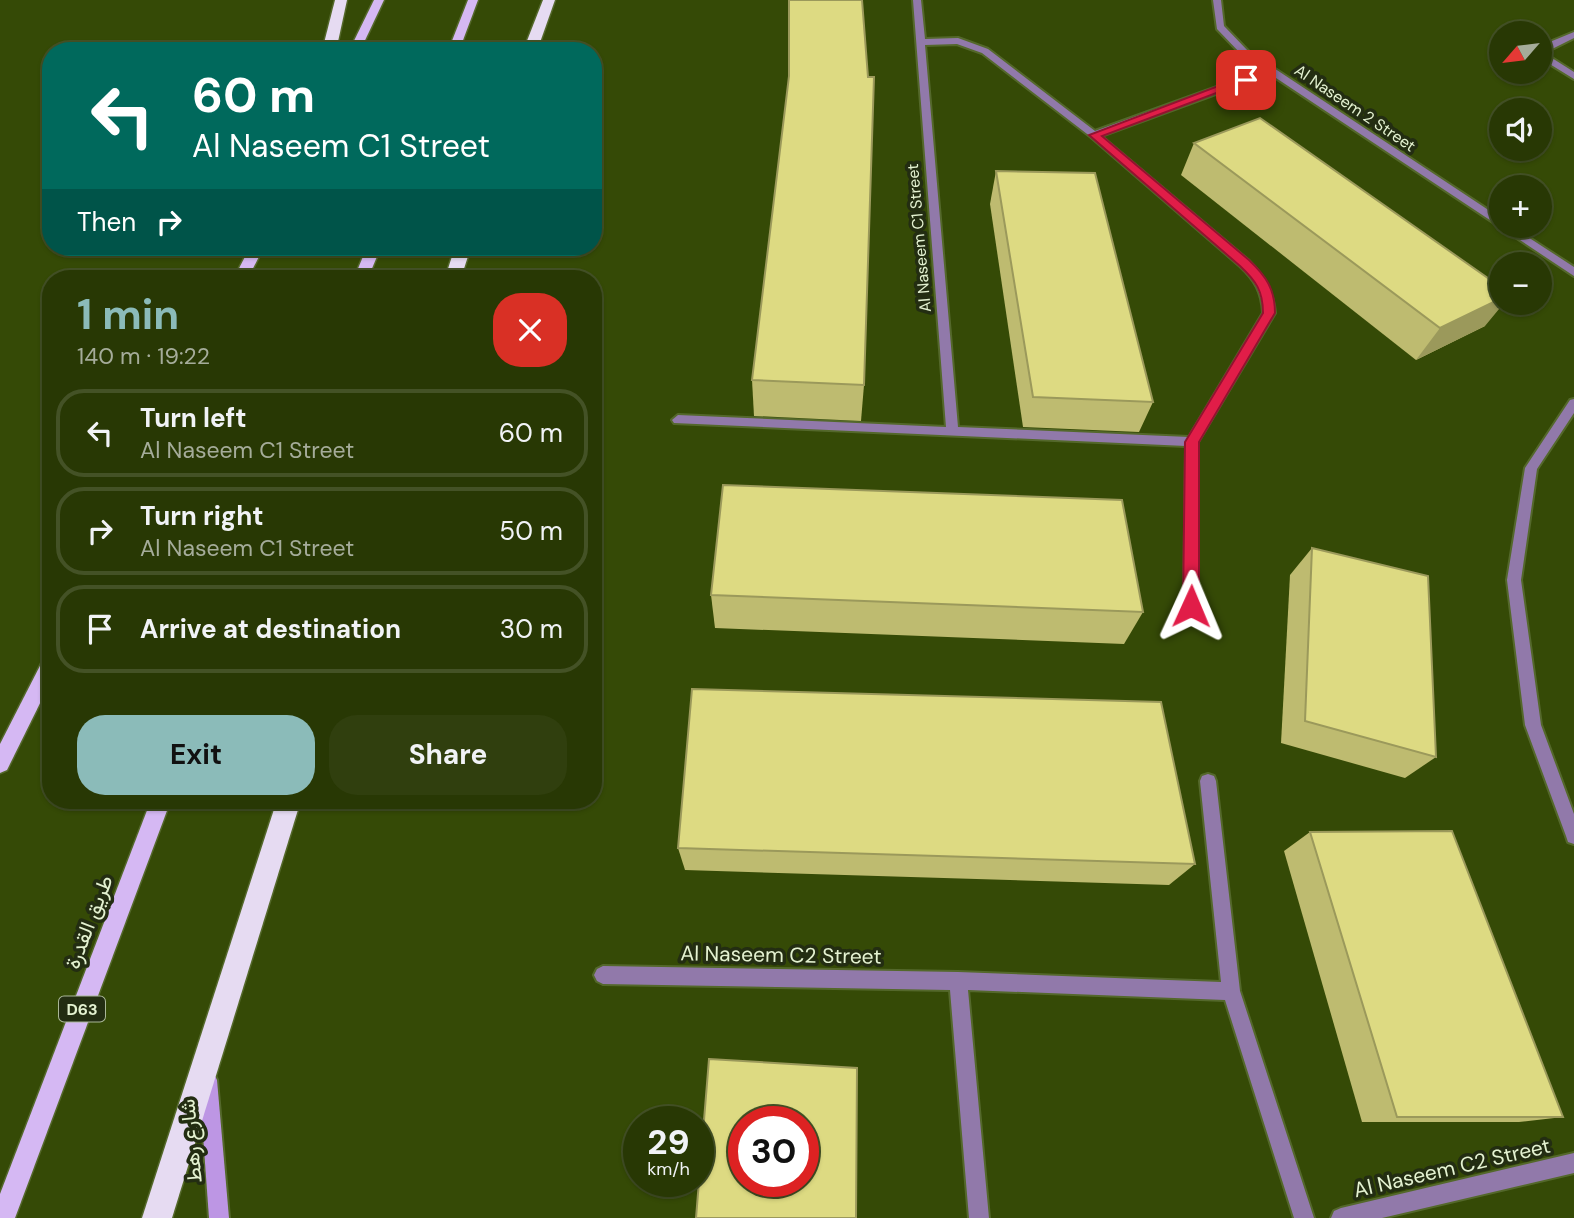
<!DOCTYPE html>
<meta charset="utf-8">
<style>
:root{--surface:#283804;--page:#303f0e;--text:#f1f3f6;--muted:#a5ac9a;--line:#445226;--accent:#8bbbb9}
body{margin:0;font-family:"DM Sans",Vazirmatn,sans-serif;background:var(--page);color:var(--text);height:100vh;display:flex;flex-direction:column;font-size:26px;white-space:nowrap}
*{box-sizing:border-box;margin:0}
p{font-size:23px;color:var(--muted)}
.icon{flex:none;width:38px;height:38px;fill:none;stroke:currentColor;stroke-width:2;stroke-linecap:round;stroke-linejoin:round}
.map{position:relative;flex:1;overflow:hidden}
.panel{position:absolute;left:42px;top:270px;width:560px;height:539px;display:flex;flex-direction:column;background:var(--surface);border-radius:28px;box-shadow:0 2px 5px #0004,0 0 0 2px var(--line)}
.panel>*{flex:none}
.top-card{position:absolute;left:42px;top:42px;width:560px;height:214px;border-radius:28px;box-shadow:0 2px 5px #0004,0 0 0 2px var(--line);background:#00695c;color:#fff;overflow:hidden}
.needle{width:46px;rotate:242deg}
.controls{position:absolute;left:1489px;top:21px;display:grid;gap:14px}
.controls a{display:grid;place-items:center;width:63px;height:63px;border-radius:50%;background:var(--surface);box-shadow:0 2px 5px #0004,0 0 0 2px var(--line);font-size:35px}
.speed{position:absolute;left:623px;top:1106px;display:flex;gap:14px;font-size:35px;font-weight:700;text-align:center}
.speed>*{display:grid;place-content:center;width:91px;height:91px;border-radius:50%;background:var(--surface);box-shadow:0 2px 5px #0004,0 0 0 2px var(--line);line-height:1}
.speed small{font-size:18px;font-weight:400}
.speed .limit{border:10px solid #d22;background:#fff;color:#111}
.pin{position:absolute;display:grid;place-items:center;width:60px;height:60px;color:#fff;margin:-30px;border-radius:14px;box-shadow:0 4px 10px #0006}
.me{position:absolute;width:77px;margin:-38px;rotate:1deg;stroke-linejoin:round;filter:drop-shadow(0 0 5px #0008)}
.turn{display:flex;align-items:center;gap:24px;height:147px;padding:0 35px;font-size:32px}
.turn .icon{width:91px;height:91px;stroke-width:2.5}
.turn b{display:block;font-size:49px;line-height:60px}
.then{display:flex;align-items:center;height:66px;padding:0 35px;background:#0003;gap:14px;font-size:26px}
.round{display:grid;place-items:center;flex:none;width:74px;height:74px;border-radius:28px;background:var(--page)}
.summary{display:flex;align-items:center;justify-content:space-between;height:119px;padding:0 35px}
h1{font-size:42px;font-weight:700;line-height:52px;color:var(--accent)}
.action{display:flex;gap:14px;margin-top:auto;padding:14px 35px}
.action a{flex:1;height:80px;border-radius:28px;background:var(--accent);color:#111;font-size:28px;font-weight:700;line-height:80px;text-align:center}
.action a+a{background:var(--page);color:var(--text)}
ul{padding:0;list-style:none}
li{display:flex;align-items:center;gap:21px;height:88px;margin:0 14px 10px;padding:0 21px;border:4px solid var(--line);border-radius:28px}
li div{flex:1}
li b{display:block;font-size:26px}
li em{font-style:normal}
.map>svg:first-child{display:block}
</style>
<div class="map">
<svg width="1574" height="1218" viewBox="0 0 1574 1218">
<rect width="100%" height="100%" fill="#354a06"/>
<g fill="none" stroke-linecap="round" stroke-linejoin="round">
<g stroke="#54682b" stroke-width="4">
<g id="street">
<path d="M913 0H921L925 39 958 38 988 49 1095 131 1264 70 1242 55 1217 29 1213 0H1221L1224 26 1248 51 1502 219V226H1511L1574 267V276L1270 74 1101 136 1248 260C1264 276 1273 291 1275 313L1198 442V606L1196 610H1186L1184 606 1186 446 674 423 672 420 678 415 946 427ZM957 44 982 53 1091 137 1240 266C1255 280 1262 292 1263 313L1189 437 958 427 925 45Z"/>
<path d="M1574 32V38L1544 53 1574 72V79L1540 58V46Z"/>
<path d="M1574 399V413L1537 469 1521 580 1541 725 1574 814V844L1568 842 1566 836 1525 725 1507 580 1525 468 1570 400Z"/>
<path d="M1208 774 1214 776 1216 781 1240 991 1314 1218H1294L1225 1000 968 990 989 1218H969L950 990 603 984 597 981 594 975 597 969 603 966 958 972 1221 982 1200 781 1202 776Z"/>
<path d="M1574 1153V1173L1382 1218H1331L1334 1211 1341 1208Z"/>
</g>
</g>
<g stroke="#54682b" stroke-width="4">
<path id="secondary" d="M208 1071 214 1074 217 1080 229 1218H209L199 1080 202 1074Z"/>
</g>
<g stroke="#54682b" stroke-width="3">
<g id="primary">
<path d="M374 0H384L360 51H349Z"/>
<path d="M468 0H478L459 51H448Z"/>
<path d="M250 247H264L248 278H234Z"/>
<path d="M367 247H381L368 278H354Z"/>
<path d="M51 654V681L7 770 0 773V744L45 656Z"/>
<path d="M151 800H171L15 1218H0V1194Z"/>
</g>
</g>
<g stroke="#54682b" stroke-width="3">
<g id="highway">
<path d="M335 0H347L336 51H322Z"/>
<path d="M543 0H555L537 51H523Z"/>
<path d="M455 247H471L461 278H445Z"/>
<path d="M277 800H301L172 1218H142Z"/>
</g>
</g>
<use href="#street" fill="#9179aa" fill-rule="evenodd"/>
<use href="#secondary" fill="#bd96e4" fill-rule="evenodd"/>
<use href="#primary" fill="#d5b8f3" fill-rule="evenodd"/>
<use href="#highway" fill="#e6dbf2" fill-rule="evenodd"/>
</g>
<g fill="#bebb70">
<path d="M1194 143 1485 326 1416 360 1181 175Z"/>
<path d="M996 171 1153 402 1139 432 1023 427 990 204Z"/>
<path d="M752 380 864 385 861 421 754 416Z"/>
<path d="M1312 548 1436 757 1405 778 1281 743 1290 575Z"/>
<path d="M711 595 1143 612 1124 644 715 628Z"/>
<path d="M1310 832 1563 1117 1519 1122H1362L1284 851Z"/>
<path d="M678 848 1195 864 1169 885 685 870Z"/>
</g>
<path fill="#9b995b" d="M1502 298V303H1504L1485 326 1416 360 1440 328Z"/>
<g fill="#ddda82" stroke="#9b995b" stroke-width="2" fill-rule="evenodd">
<path d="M789 0H862L868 77H874L864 385 752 380 789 76Z"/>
<path d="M1260 118 1502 288V298L1440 328 1194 143Z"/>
<path d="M996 171 1095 173 1153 402 1033 397Z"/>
<path d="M723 485 1122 500 1143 612 711 595Z"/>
<path d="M1312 548 1428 576 1436 757 1305 721Z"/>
<path d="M692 689 1161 702 1195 864 678 848Z"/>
<path d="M1452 831 1563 1117H1397L1310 832Z"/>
<path d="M709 1059 857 1068 856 1218H696ZM744 1122H803V1181H744Z"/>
</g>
<path fill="#e11d48" stroke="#92132f" stroke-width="2" d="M1242 77 1251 80 1102 136 1249 260C1266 276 1275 289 1275 313L1199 442V606L1196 611H1185L1183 606 1185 442 1263 313C1263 291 1256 281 1240 266L1089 135Z"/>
<g text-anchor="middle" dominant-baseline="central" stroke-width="7" stroke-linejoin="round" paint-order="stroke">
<g font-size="16" fill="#e4f2d1" stroke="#232d12">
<text transform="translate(1355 108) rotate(34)">Al Naseem 2 Street</text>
<text transform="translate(919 238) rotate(-95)">Al Naseem C1 Street</text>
</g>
<rect fill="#232d12" stroke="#aab798" stroke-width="2" x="59" y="996.5" width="46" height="25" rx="5"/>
<g font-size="16" font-weight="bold" fill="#e4f2d1">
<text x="82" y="1009">D63</text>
</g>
<g font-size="21" fill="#e4f2d1" stroke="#232d12">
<text transform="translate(89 922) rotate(-69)">طريق القدرة</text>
<text transform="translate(781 955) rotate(1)">Al Naseem C2 Street</text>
<text transform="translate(191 1141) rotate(-95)">شارع رهط</text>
<text transform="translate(1452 1168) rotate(-13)">Al Naseem C2 Street</text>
</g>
</g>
</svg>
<div class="controls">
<a><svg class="needle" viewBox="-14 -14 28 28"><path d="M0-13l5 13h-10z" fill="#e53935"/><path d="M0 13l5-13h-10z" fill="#a5ac9a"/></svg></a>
<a><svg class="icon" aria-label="sound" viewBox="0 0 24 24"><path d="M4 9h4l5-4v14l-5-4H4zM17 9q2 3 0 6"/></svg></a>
<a>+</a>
<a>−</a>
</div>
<div class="speed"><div>29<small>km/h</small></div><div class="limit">30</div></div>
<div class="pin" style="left:1246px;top:80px;background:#d93025"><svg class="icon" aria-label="arrive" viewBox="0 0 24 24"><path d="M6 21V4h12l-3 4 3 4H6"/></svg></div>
<svg class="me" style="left:1191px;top:606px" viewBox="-20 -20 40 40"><path d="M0-17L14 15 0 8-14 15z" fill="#e11d48" stroke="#fff" stroke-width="4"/></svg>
<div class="top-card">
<div class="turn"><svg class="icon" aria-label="left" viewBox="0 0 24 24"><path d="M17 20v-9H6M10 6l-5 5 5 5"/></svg><div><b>60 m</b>Al Naseem C1 Street</div></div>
<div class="then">Then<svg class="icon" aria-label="right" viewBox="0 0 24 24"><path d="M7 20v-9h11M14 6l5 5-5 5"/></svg></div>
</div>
<section class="panel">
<div class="summary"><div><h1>1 min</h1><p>140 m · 19:22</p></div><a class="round" style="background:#d93025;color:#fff"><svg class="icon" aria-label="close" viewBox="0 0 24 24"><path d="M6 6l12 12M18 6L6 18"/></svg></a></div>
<ul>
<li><svg class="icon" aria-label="left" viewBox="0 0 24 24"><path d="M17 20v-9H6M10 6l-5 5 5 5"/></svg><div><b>Turn left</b><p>Al Naseem C1 Street</p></div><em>60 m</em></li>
<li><svg class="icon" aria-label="right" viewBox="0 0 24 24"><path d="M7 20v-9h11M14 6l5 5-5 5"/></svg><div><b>Turn right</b><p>Al Naseem C1 Street</p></div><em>50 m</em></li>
<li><svg class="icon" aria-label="arrive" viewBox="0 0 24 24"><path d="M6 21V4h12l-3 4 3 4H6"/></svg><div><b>Arrive at destination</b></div><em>30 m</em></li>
</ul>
<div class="action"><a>Exit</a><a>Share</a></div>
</section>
</div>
